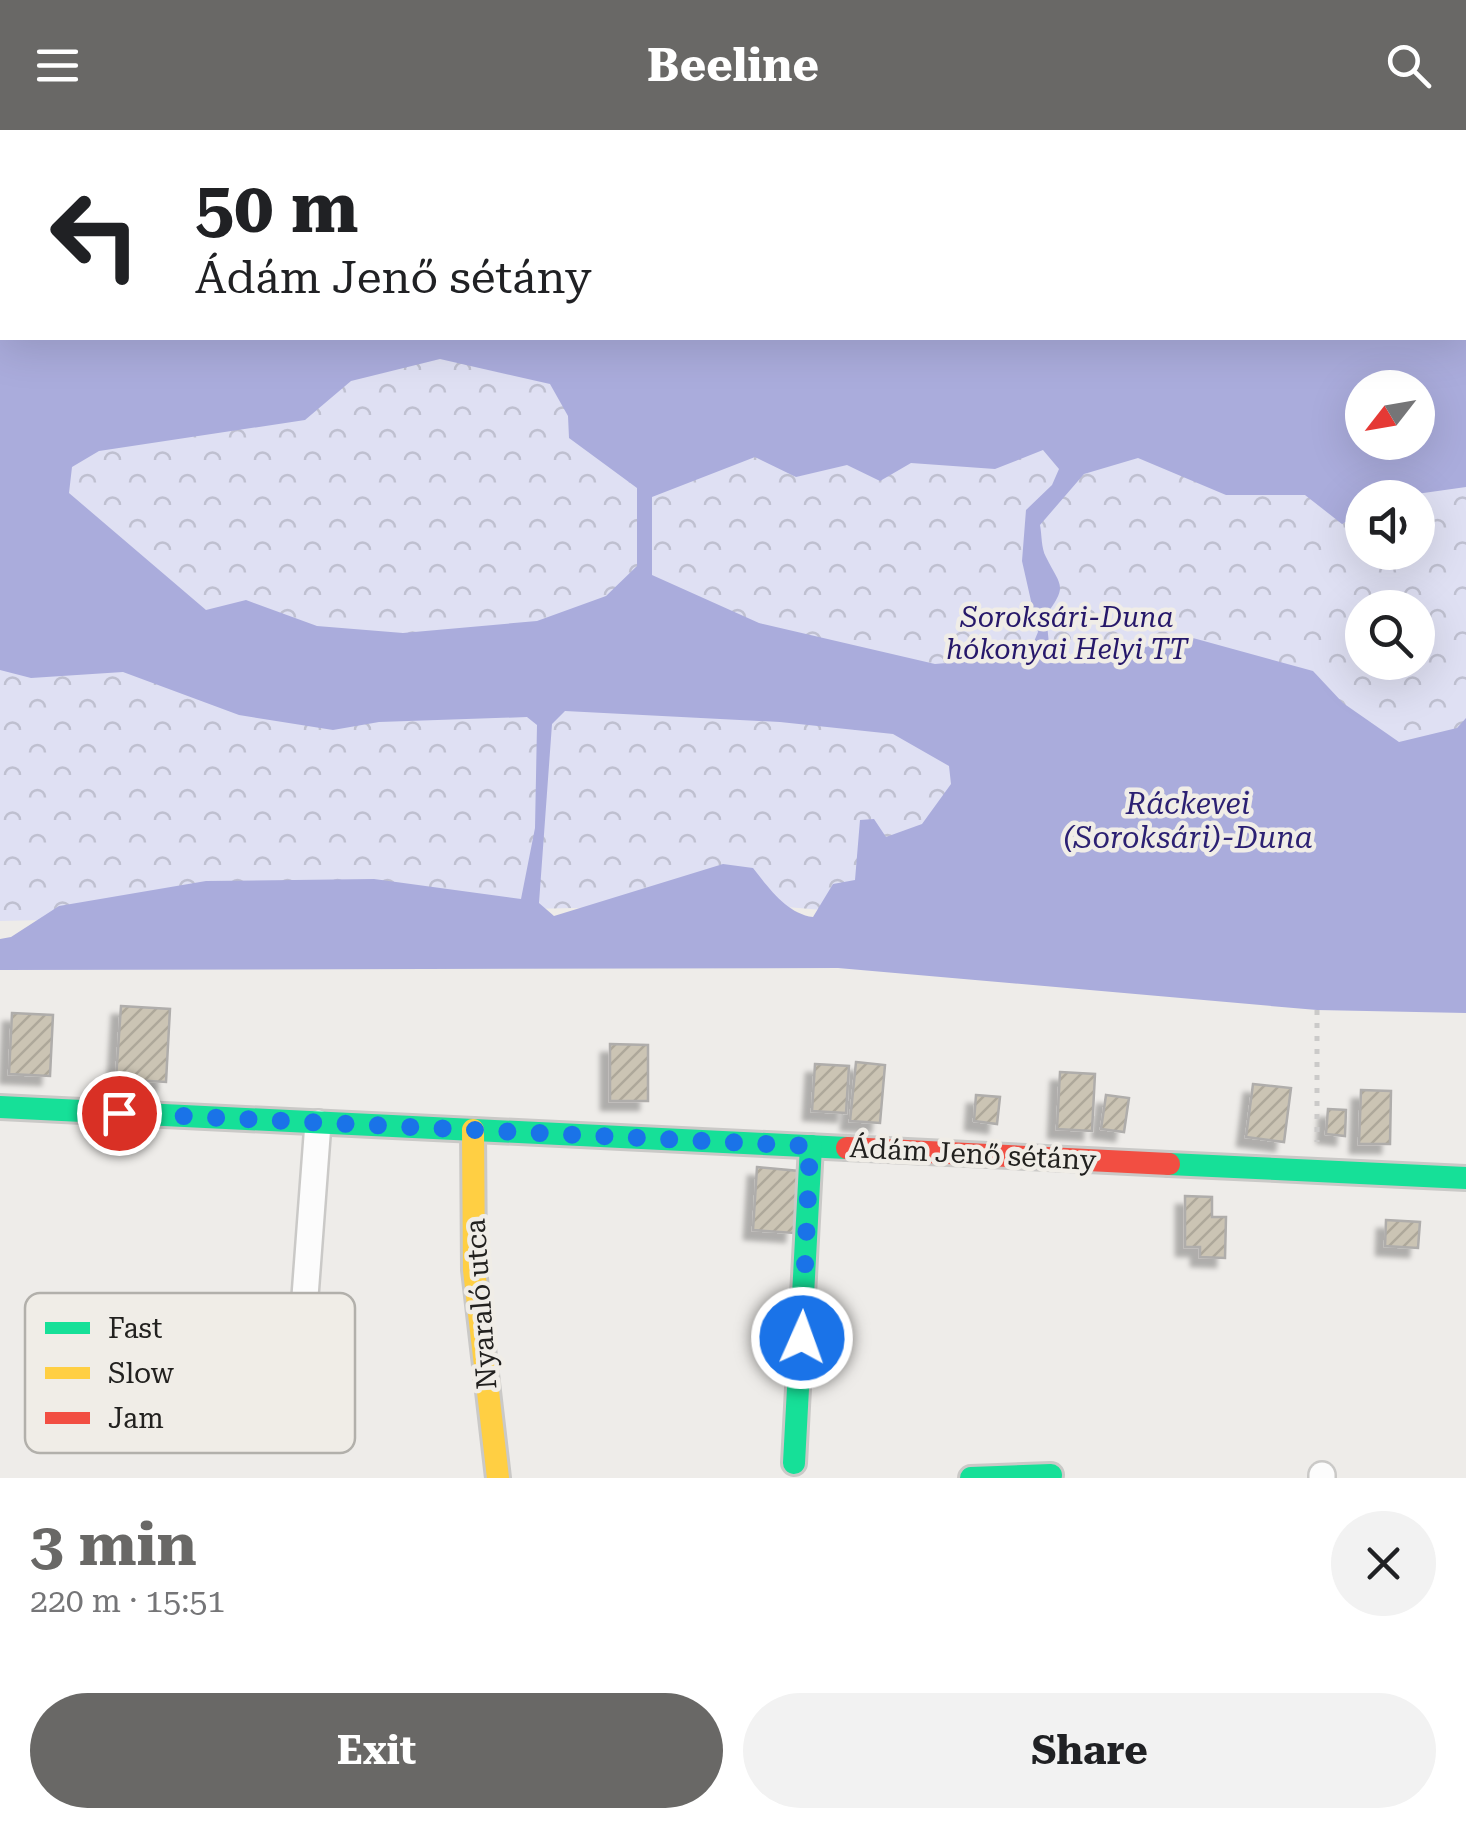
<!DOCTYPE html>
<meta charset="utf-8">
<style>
:root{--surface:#fff;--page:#f2f2f2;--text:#202124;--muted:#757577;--accent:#696866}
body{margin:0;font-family:"Roboto Serif",serif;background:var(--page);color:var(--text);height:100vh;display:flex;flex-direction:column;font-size:38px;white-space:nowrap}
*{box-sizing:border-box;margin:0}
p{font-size:32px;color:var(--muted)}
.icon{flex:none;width:55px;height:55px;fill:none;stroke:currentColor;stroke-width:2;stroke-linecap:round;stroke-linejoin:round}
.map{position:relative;height:1348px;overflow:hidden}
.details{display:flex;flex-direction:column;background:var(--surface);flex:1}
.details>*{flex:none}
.banner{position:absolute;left:0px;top:0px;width:1468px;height:210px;box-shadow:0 10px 40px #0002;background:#fff;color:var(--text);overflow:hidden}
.needle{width:65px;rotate:239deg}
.controls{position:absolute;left:1345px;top:240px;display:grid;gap:20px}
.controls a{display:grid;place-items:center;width:90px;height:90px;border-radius:50%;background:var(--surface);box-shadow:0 10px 40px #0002;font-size:50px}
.pin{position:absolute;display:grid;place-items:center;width:85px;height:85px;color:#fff;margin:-42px;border:5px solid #fff;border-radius:50%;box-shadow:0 2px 10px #0007}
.me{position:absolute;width:110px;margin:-55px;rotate:2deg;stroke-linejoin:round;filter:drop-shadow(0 0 8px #0008)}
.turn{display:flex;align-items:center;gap:35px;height:210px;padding:0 30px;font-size:45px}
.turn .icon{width:130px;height:130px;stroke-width:2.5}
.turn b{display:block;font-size:70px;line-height:85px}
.round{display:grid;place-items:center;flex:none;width:105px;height:105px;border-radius:52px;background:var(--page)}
.summary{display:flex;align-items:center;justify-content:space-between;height:170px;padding:0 30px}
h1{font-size:60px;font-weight:700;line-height:75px;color:var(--accent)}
.action{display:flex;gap:20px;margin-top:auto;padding:20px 30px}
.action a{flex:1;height:115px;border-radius:60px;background:var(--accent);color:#fff;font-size:40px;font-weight:700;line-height:115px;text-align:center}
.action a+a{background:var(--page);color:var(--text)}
header{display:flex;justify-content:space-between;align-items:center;height:130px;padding:0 30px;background:var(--accent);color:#fff;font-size:45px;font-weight:700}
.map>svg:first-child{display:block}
</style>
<header><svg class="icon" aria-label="menu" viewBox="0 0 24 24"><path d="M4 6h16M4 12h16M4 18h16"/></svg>Beeline<svg class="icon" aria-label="search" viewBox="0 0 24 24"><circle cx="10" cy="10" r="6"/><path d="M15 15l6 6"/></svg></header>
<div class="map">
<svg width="1466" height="1348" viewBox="0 0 1466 1348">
<defs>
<pattern id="park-crowns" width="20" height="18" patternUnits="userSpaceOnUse" patternTransform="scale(2.5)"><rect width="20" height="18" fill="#dfe0f3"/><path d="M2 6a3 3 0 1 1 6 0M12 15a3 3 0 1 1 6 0" fill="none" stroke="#bfc0d0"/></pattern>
<pattern id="building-hatch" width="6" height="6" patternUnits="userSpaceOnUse" patternTransform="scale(2.5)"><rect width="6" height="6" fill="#cbc4b4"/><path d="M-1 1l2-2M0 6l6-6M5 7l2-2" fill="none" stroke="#aea89a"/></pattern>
<filter id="shadow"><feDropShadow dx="-9" dy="9" stdDeviation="2.5" flood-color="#0004"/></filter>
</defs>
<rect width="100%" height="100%" fill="#eeece9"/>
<path fill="url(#park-crowns)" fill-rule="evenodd" d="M0 0H1466V826L1335 822 749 774 0 791ZM2 2H1465V208H2ZM1362 258H1418V312H1362ZM1362 368H1418V422H1362ZM1362 478H1418V532H1362Z"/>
<path fill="#aaacdc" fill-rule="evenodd" d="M0 0H1466V357L1395 367 1362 368V383L1342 394 1305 365H1226L1138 328 1084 344 1040 395C1042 405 1041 418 1046 427 1061 457 1068 455 1046 485L1051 533 1122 525 1182 505 1313 541 1343 573 1399 612 1457 598 1466 588V883L1317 880 838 838 0 840V809L11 807 59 776 206 751 374 749 521 769 535 698 537 595 527 587 379 592 333 600 239 585 123 542 31 548 0 540ZM2 2H1465V208H2ZM440 229 550 254 568 286 569 308 637 358V436L606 466 537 491 403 503 317 496 246 470 206 480 69 363 72 337 99 321 305 290 351 251ZM1362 258H1418V312H1362ZM1043 320 1059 339 1052 355 1026 380 1022 431 1038 502 1028 526 935 534 759 493 652 445V367L755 327 796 347 847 335 880 351 911 333 995 339ZM565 581 780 592 893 604 949 636 951 654 922 694 886 707 874 689 860 690 855 750 833 754 813 787C787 784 768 757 753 738L723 734 554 786 539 773 552 594Z"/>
<g fill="url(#building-hatch)" stroke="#afadab" stroke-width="2.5" filter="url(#shadow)">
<path d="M121 876 170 879 166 952 116 949Z"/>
<path d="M12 883 53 885 50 946 9 944Z"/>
<path d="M610 914 648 915V971H610Z"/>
<path d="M856 932 885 935 880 993 850 991Z"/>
<path d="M815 934 849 936 846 983 812 981Z"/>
<path d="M1060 942 1095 944 1092 1001 1057 999Z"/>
<path d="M1253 954 1291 958 1284 1012 1246 1007Z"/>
<path d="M1361 960 1391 961 1390 1014H1359Z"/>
<path d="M976 965 1000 967 997 994 974 991Z"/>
<path d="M1106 965 1129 968 1124 1002 1101 999Z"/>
<path d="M1328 979 1346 980 1345 1006 1326 1004Z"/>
<path d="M757 1037 799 1041 794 1103 753 1100Z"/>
<path d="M1185 1066 1212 1067V1087H1226L1225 1128 1200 1127V1117H1185Z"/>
<path d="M1386 1090 1420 1092 1418 1118 1385 1116Z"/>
</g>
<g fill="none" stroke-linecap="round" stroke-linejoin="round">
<g stroke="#cac9c7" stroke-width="30">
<g id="street">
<path d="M303 1193 318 993"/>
<path d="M1322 1348V1345"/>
</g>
</g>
<g stroke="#cac9c7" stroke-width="28">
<g id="fast">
<path d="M0 977 847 1018"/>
<path d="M1169 1034 1466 1048"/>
<path d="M794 1333 811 1016"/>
<path d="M971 1348 1051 1345"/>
</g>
</g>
<g stroke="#cac9c7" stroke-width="28">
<path id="slow" d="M473 1000 474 1140 498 1348"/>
</g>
<g stroke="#cac9c7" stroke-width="28">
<path id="jam" d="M847 1018 1169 1034"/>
</g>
<path stroke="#cbcac9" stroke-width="5" stroke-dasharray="5 8" stroke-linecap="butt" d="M1317 880V1012"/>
<use href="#street" stroke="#fcfcfc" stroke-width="25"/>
<use href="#fast" stroke="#16e098" stroke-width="22"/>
<use href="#slow" stroke="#ffcf43" stroke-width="22"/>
<use href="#jam" stroke="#f24e42" stroke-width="22"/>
</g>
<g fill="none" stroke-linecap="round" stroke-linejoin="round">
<path stroke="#1a73e8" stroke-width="18" stroke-dasharray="0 32.4" d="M119 983 810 1016 802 1208"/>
</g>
<g text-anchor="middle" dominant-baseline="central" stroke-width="9" stroke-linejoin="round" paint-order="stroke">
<g font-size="28" font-style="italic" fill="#26186a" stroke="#f0ede7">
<text x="1067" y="487">Soroksári-Duna<tspan x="1067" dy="32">hókonyai Helyi TT</tspan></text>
</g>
<g font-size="28" fill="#22211f" stroke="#f0ede7">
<text transform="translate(973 1024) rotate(3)">Ádám Jenő sétány</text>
<text transform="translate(481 1174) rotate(-94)">Nyaraló utca</text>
</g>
<g font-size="30" font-style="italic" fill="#2c2173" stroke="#f0ede7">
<text x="1188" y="673">Ráckevei<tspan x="1188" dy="34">(Soroksári)-Duna</tspan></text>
</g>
</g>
<rect x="25" y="1163" width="330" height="160" rx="15" fill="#f0ede7" stroke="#b2b0ab" stroke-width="2.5"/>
<rect x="45" y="1192" width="45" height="12" fill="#16e098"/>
<rect x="45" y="1237" width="45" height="12" fill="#ffcf43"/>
<rect x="45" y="1282" width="45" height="12" fill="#f24e42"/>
<g font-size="28" fill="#22211f">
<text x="108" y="1208">Fast</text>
<text x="108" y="1253">Slow</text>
<text x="108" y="1298">Jam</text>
</g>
</svg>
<div class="controls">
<a><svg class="needle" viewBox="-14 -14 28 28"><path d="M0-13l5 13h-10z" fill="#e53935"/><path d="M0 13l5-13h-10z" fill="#757577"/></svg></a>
<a><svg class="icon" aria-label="sound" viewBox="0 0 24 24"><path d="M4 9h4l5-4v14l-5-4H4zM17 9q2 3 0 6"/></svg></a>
<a><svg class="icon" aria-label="search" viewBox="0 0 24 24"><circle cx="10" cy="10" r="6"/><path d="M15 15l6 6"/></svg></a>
</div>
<div class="pin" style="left:119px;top:983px;background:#d93025"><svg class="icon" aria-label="arrive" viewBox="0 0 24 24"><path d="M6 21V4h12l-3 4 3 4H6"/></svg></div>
<svg class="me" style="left:802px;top:1208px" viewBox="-20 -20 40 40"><circle r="17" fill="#1a73e8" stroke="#fff" stroke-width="3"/><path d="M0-11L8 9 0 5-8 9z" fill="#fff"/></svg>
<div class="banner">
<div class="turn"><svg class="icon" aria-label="left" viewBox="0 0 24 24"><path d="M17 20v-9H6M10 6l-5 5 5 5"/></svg><div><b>50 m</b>Ádám Jenő sétány</div></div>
</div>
</div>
<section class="details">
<div class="summary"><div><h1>3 min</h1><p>220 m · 15:51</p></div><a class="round"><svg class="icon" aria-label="close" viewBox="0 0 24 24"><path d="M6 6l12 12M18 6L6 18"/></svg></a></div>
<div class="action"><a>Exit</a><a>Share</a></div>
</section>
